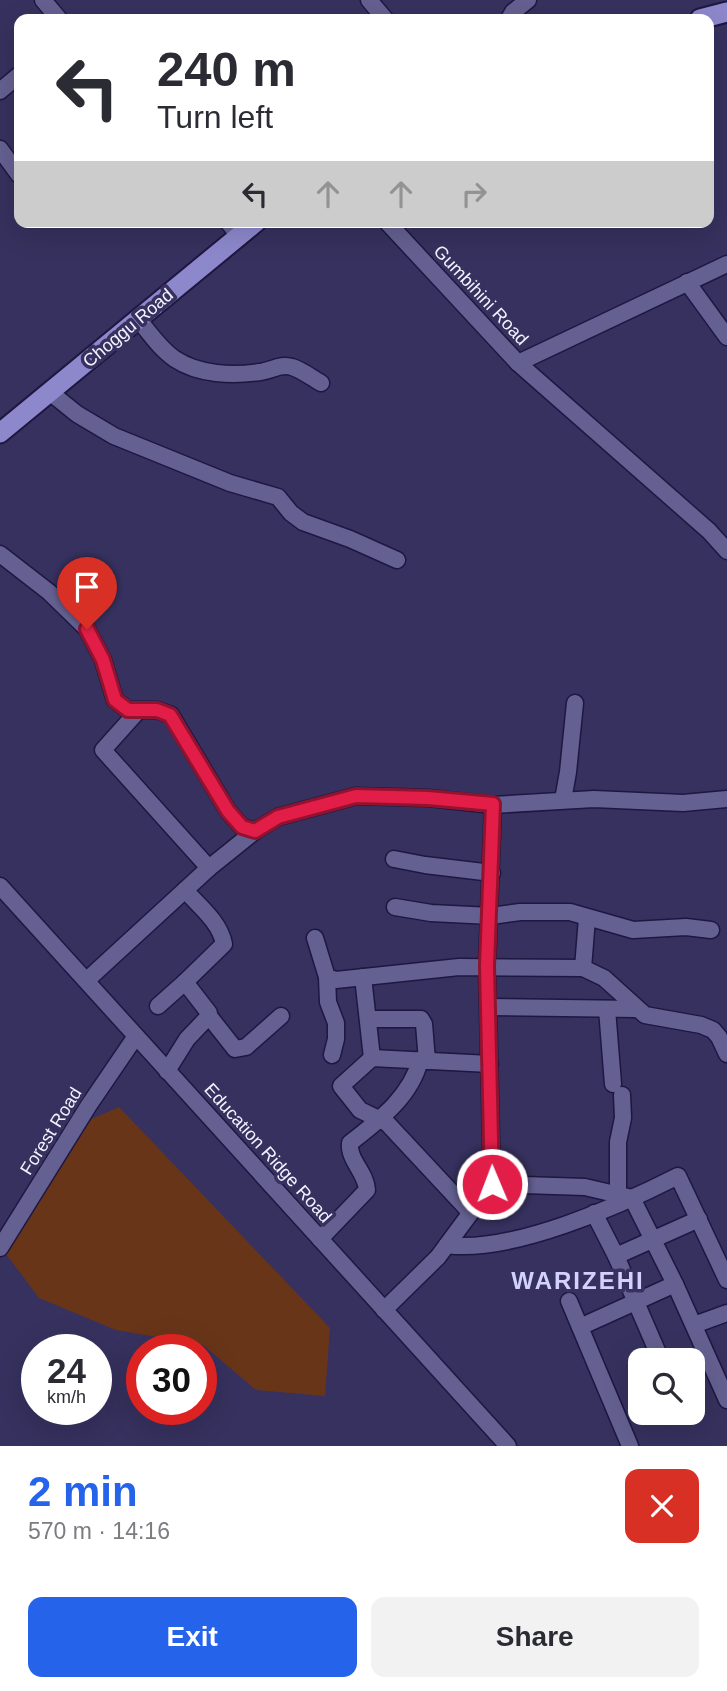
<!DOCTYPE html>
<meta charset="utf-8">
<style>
:root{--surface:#fff;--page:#f2f2f3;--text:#2b2b33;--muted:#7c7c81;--accent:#2563eb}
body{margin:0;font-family:Arial,sans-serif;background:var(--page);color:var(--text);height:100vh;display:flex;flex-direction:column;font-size:26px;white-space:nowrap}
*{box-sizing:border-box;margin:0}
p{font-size:23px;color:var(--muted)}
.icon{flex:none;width:38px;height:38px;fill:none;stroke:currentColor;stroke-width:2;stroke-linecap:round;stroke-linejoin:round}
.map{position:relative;height:1446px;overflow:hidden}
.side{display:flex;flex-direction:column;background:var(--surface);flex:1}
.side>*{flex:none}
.guide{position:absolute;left:14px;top:14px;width:700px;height:214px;border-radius:14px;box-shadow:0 7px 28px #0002;background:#fff;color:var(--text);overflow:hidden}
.buttons{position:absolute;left:628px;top:1348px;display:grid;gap:14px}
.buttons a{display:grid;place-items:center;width:77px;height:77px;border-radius:14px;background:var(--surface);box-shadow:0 7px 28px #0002;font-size:35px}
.speed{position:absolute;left:21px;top:1334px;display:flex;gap:14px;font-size:35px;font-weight:700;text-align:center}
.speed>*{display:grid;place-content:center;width:91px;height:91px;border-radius:50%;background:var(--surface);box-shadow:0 7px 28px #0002;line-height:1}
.speed small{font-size:18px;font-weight:400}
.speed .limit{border:10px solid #d22;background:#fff;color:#111}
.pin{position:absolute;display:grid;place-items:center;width:60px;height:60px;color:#fff;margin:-72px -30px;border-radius:50% 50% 50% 0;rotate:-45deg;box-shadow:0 0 7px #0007}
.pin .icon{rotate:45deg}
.me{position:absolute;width:77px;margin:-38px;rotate:359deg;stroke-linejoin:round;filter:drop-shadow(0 0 5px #0008)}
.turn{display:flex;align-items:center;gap:24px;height:147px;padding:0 28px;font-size:32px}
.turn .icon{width:91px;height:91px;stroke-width:2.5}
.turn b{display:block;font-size:49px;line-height:60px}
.lanes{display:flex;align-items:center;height:66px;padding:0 28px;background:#0003;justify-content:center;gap:35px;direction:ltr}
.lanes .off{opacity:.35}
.round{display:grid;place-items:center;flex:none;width:74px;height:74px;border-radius:14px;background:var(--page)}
.summary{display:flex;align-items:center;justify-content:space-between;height:119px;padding:0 28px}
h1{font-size:42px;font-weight:700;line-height:52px;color:var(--accent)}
.primary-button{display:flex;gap:14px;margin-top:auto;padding:14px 28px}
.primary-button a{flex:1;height:80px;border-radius:14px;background:var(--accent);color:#fff;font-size:28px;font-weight:700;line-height:80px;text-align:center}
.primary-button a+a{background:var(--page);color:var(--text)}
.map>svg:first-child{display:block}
</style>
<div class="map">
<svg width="727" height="1446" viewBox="0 0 727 1446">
<rect width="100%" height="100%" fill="#36315e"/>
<path fill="#693519" d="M119 1107 330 1328 325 1396 256 1390 203 1345 116 1330 39 1298 3 1250 80 1124Z"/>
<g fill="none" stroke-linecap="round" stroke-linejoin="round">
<g stroke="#1e1741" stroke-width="19">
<g id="minor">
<path d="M43 0 59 19"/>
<path d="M369 0 385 19"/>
<path d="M509 19 513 12 528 0"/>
<path d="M0 91 19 75"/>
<path d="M0 149 19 175"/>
<path d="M228 222 239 236"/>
<path d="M387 222 518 363 709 531 727 551"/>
<path d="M687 282 727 337"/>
<path d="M138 319C149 332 160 349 175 359 199 375 233 376 260 372 271 371 281 363 292 367 302 370 312 378 321 383"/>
<path d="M518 363 727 264"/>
<path d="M51 393 77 414 114 436 230 483 278 497 291 513 303 522 350 539 397 560"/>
<path d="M0 554 49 592 87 629 103 660 115 700 128 710H157L171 715 228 811 242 827 255 831 278 817 356 796 428 798 493 805 594 799 683 803 727 799"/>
<path d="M138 711 103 750 209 868"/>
<path d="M563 800 568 772 575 703"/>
<path d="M394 859 425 865 492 873"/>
<path d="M0 886 508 1446"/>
<path d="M185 890C199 906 220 922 224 944L185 982"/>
<path d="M395 907 431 913 491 916 520 912H570L633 930 686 927 711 930"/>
<path d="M315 938 327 977 336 980 459 967 583 968 604 978 645 1015 701 1025 713 1030 719 1037 727 1054"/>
<path d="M583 968 587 918"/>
<path d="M327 977 328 1002 336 1023V1039L332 1055"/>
<path d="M363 977 372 1058"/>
<path d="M87 980 209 868 255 831"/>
<path d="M158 1006 185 982 209 1013V1016L187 1039 167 1071"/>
<path d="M489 1007 636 1009"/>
<path d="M607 1009 613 1084"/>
<path d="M209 1016 235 1049 246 1047 281 1016"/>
<path d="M368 1019H421L424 1024 427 1061"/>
<path d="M492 1184 585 1187 632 1198 675 1284 727 1400"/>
<path d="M618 1194V1142L623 1118 622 1095"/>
<path d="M470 1212 387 1123 360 1110 341 1086 372 1058 490 1064"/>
<path d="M594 1213 616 1256 661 1360"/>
<path d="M320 1239 367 1190C366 1172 348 1160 350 1143 378 1121 411 1097 420 1060"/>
<path d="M447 1245C511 1254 621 1205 678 1176L727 1280"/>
<path d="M0 1248 89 1105 136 1036"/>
<path d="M616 1256 699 1219"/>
<path d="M569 1301 630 1446"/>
<path d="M384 1310 438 1257 492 1184 487 966 493 805"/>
<path d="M694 1325 727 1313"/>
<path d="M580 1327 675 1284"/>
</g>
</g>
<g stroke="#1e1741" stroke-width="23">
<g id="major">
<path d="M700 19 727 12"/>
<path d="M0 433 256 222"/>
</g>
</g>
<use href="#minor" stroke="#646091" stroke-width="16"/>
<use href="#major" stroke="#8d88cc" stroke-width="19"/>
</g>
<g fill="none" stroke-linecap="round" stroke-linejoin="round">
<g stroke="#92132f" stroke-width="18">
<path id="route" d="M87 629 103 660 115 700 128 710H157L170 715 228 811 242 827 255 831 278 817 356 796 428 798 493 804 487 966 492 1184"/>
</g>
<use href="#route" stroke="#e11d48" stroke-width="12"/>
</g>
<g text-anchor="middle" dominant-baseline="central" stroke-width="7" stroke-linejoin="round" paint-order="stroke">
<g font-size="18" fill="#f3f3fe" stroke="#36315e">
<text transform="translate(481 295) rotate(47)">Gumbihini Road</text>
<text transform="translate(128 328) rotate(-40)">Choggu Road</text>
<text transform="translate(51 1131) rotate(-58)">Forest Road</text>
<text transform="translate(268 1153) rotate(48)">Education Ridge Road</text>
</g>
<g font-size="24" font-weight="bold" letter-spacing="2" fill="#d3d1fe" stroke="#36315e">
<text x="578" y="1280">WARIZEHI</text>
</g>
</g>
</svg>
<div class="buttons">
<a><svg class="icon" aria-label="search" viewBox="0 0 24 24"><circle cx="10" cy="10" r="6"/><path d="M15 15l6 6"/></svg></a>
</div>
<div class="speed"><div>24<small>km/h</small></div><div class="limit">30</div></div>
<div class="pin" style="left:87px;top:629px;background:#d93025"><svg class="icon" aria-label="arrive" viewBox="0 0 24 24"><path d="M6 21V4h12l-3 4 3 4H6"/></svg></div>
<svg class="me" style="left:492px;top:1184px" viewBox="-20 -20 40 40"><circle r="17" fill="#e11d48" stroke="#fff" stroke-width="3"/><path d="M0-11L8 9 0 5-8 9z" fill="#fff"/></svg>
<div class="guide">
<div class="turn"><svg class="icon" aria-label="left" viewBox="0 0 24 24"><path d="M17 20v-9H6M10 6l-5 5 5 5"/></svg><div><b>240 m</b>Turn left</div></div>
<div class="lanes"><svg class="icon" aria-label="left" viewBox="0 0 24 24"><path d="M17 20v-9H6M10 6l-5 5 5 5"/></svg><svg class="icon off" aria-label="ahead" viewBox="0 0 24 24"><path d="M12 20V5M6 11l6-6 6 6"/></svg><svg class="icon off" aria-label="ahead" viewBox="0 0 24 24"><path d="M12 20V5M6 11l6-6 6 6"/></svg><svg class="icon off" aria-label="right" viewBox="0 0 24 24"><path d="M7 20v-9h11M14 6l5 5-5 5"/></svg></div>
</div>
</div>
<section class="side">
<div class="summary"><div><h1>2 min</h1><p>570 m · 14:16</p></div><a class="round" style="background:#d93025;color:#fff"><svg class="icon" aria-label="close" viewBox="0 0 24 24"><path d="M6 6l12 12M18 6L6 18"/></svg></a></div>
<div class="primary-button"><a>Exit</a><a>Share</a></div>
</section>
